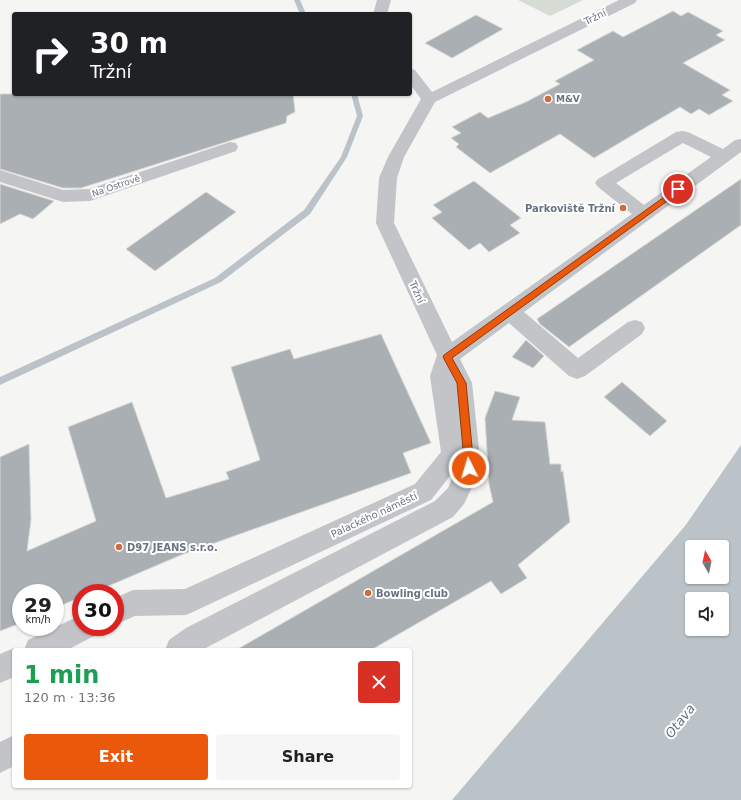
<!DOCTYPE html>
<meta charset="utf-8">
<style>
:root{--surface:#fff;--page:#f6f6f6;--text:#202124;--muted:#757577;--accent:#ea580c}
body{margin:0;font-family:"DejaVu Sans",sans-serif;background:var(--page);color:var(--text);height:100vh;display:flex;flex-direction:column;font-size:15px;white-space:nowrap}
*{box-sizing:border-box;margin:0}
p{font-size:13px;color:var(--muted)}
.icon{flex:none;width:22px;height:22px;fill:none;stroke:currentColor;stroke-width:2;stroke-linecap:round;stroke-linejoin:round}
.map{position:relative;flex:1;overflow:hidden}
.panel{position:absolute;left:12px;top:648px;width:400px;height:140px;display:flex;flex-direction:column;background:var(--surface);border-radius:4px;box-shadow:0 1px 3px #0004}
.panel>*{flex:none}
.hud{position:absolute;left:12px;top:12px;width:400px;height:84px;border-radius:4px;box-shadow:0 1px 3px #0004;background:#202124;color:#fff;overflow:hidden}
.needle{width:26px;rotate:351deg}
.buttons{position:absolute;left:685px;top:540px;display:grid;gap:8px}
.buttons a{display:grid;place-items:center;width:44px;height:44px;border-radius:4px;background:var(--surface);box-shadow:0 1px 3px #0004;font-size:20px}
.speed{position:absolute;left:12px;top:584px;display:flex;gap:8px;font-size:20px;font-weight:700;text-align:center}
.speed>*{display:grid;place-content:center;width:52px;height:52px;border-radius:50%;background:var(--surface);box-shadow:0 1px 3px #0004;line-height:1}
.speed small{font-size:10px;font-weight:400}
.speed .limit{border:6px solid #d22;background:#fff;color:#111}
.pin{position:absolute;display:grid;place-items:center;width:34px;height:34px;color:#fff;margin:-17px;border:2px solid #fff;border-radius:50%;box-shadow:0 1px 4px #0007}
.me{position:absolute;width:44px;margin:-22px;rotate:355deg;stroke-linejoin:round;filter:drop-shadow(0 0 3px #0008)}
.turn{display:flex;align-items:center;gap:14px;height:84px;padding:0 12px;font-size:18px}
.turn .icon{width:52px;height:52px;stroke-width:2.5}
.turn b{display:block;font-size:28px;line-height:34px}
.round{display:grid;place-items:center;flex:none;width:42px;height:42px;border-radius:4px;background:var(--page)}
.head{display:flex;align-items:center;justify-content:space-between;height:68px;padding:0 12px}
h1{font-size:24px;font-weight:700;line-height:30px;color:#1e9e55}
.primary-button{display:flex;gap:8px;margin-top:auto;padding:8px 12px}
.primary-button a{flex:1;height:46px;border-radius:4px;background:var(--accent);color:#fff;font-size:16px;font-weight:700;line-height:46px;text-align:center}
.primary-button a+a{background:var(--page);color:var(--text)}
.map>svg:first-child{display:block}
</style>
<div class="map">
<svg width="741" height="800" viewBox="0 0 741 800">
<rect width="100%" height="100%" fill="#f5f5f3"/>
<path fill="#d6dcd4" d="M518 0H583L550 16Z"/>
<path fill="#bbc3c9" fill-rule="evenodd" d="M741 445V800H452L685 526ZM692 547H722V577H692ZM692 599H722V629H692Z"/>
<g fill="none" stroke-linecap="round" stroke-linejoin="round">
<g fill="#bbc3c9" fill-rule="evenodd">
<path d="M294 0H300L306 14H300Z"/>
<path d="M351 94H357L363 116 347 157 310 214 221 282 0 385V377L215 278 304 210 341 157 357 116Z"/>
</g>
</g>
<g fill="#aaafb4" stroke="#d7d7d5">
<path d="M673 11 681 16 688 12 723 31 716 35 725 40 683 63 730 90 722 95 733 101 709 115 699 109 691 114 680 107 594 158 560 134 490 173 456 147 459 144 451 138 461 133 452 127 480 112 488 118 526 102 560 84 555 81 594 60 577 50 613 31 623 37Z"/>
<path d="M476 15 503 29 452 58 425 43Z"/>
<path d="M0 94H293L295 112 287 116 286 123 81 188H63L0 169Z"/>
<path d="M741 179V225L569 347 540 324 537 319Z"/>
<path d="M474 181 521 218 510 225 520 233 489 252 480 243 469 250 432 218 442 212 433 205Z"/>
<path d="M0 184 54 201 33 219 20 214 0 224Z"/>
<path d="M206 192 236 212 155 271 126 249Z"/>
<path d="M381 334 431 443 403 453 411 473 181 555 92 593H81V597L55 608V593H21V623L0 631V457L29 444 31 520 27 551 96 521 68 427 132 402 166 498 229 479 226 472 260 460 231 367 290 349 294 359Z"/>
<path d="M526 340 544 356 533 368 512 357Z"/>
<path d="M622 382 667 421 650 436 604 397Z"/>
<path d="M495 391 520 397 512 420 545 422 550 464H561V472L563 471 570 522 518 565 527 578 501 594 491 581 371 650H236L493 502 489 484 485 418Z"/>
</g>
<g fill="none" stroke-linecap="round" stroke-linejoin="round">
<g fill="#c2c4c7" fill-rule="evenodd">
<path d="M377 0H391L387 14H373Z"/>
<path d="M619 0H637L635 3 435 102 404 157 397 178 394 223 452 342 632 214 598 187 595 183 598 179 676 132 682 131 688 132 723 149 735 140 741 139V152L524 312 578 358 628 322 635 320 642 322 645 328 642 334 585 376 577 379 569 376 509 323 460 359 472 383 481 468 464 504 453 517 202 650H165L169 640 186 628 435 501 448 488 457 467 431 500 195 611 186 615 135 616 115 625V598L133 590 185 589 415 484 441 452 430 376 437 355 376 223 379 178 388 157 421 99 410 84V68L415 70 432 92ZM683 143 711 157 644 205 616 183Z"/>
<path d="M230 142 236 143 238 147 236 151 90 201 63 202 0 182V170L63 190 89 189Z"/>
<path d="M81 615V627H98L94 636 67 650H24L28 640Z"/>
<path d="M14 648 18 650H14V677L0 683V654Z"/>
<path d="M14 735V766L0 773V742Z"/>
</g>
</g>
<path fill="#ea580c" stroke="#983908" d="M678 187 682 189 681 191 452 358 466 383 474 468 469 472 465 471 457 383 443 357 444 355Z"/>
<g fill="#cf6c39" stroke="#fff" stroke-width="1.5">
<circle cx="548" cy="99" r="4"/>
<circle cx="623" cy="208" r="4"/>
<circle cx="119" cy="547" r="4"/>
<circle cx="368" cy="593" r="4"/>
</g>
<g text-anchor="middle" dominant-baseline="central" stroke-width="4" stroke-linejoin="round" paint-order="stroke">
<g font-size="9" font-weight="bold" fill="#687380" stroke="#fff" text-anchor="start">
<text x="556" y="99">M&amp;V</text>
</g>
<g font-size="9" fill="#687380" stroke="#fff">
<text transform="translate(116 186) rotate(-19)">Na Ostrově</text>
</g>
<g font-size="10" fill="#687380" stroke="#fff">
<text transform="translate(595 17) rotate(-26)">Tržní</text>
<text transform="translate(417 292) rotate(65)">Tržní</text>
<text transform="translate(374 515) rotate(-25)">Palackého náměstí</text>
</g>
<g font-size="10" font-weight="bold" fill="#687380" stroke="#fff" text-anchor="start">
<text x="615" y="208" text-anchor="end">Parkoviště Tržní</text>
<text x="127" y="547">D97 JEANS s.r.o.</text>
<text x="376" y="593">Bowling club</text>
</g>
<g font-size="13" font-style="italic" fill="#63737d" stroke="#fff">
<text transform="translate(680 721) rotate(-52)">Otava</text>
</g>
</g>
</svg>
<div class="buttons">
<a><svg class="needle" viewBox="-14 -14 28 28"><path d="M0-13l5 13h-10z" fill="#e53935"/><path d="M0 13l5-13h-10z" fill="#757577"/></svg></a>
<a><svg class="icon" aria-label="sound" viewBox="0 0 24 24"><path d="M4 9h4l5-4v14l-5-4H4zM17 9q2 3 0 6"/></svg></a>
</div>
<div class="speed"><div>29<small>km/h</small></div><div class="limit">30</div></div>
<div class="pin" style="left:678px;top:189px;background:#d93025"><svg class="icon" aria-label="arrive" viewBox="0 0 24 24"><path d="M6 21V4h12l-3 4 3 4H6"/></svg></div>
<svg class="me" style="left:469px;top:468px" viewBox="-20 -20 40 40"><circle r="17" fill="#ea580c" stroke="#fff" stroke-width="3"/><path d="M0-11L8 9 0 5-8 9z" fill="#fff"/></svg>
<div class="hud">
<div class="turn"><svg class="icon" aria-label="right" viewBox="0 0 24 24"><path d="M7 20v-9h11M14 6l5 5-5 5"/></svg><div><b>30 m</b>Tržní</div></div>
</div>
<section class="panel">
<div class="head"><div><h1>1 min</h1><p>120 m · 13:36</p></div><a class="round" style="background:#d93025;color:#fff"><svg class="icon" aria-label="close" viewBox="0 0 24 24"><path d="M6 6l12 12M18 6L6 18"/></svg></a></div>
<div class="primary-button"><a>Exit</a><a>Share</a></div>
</section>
</div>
